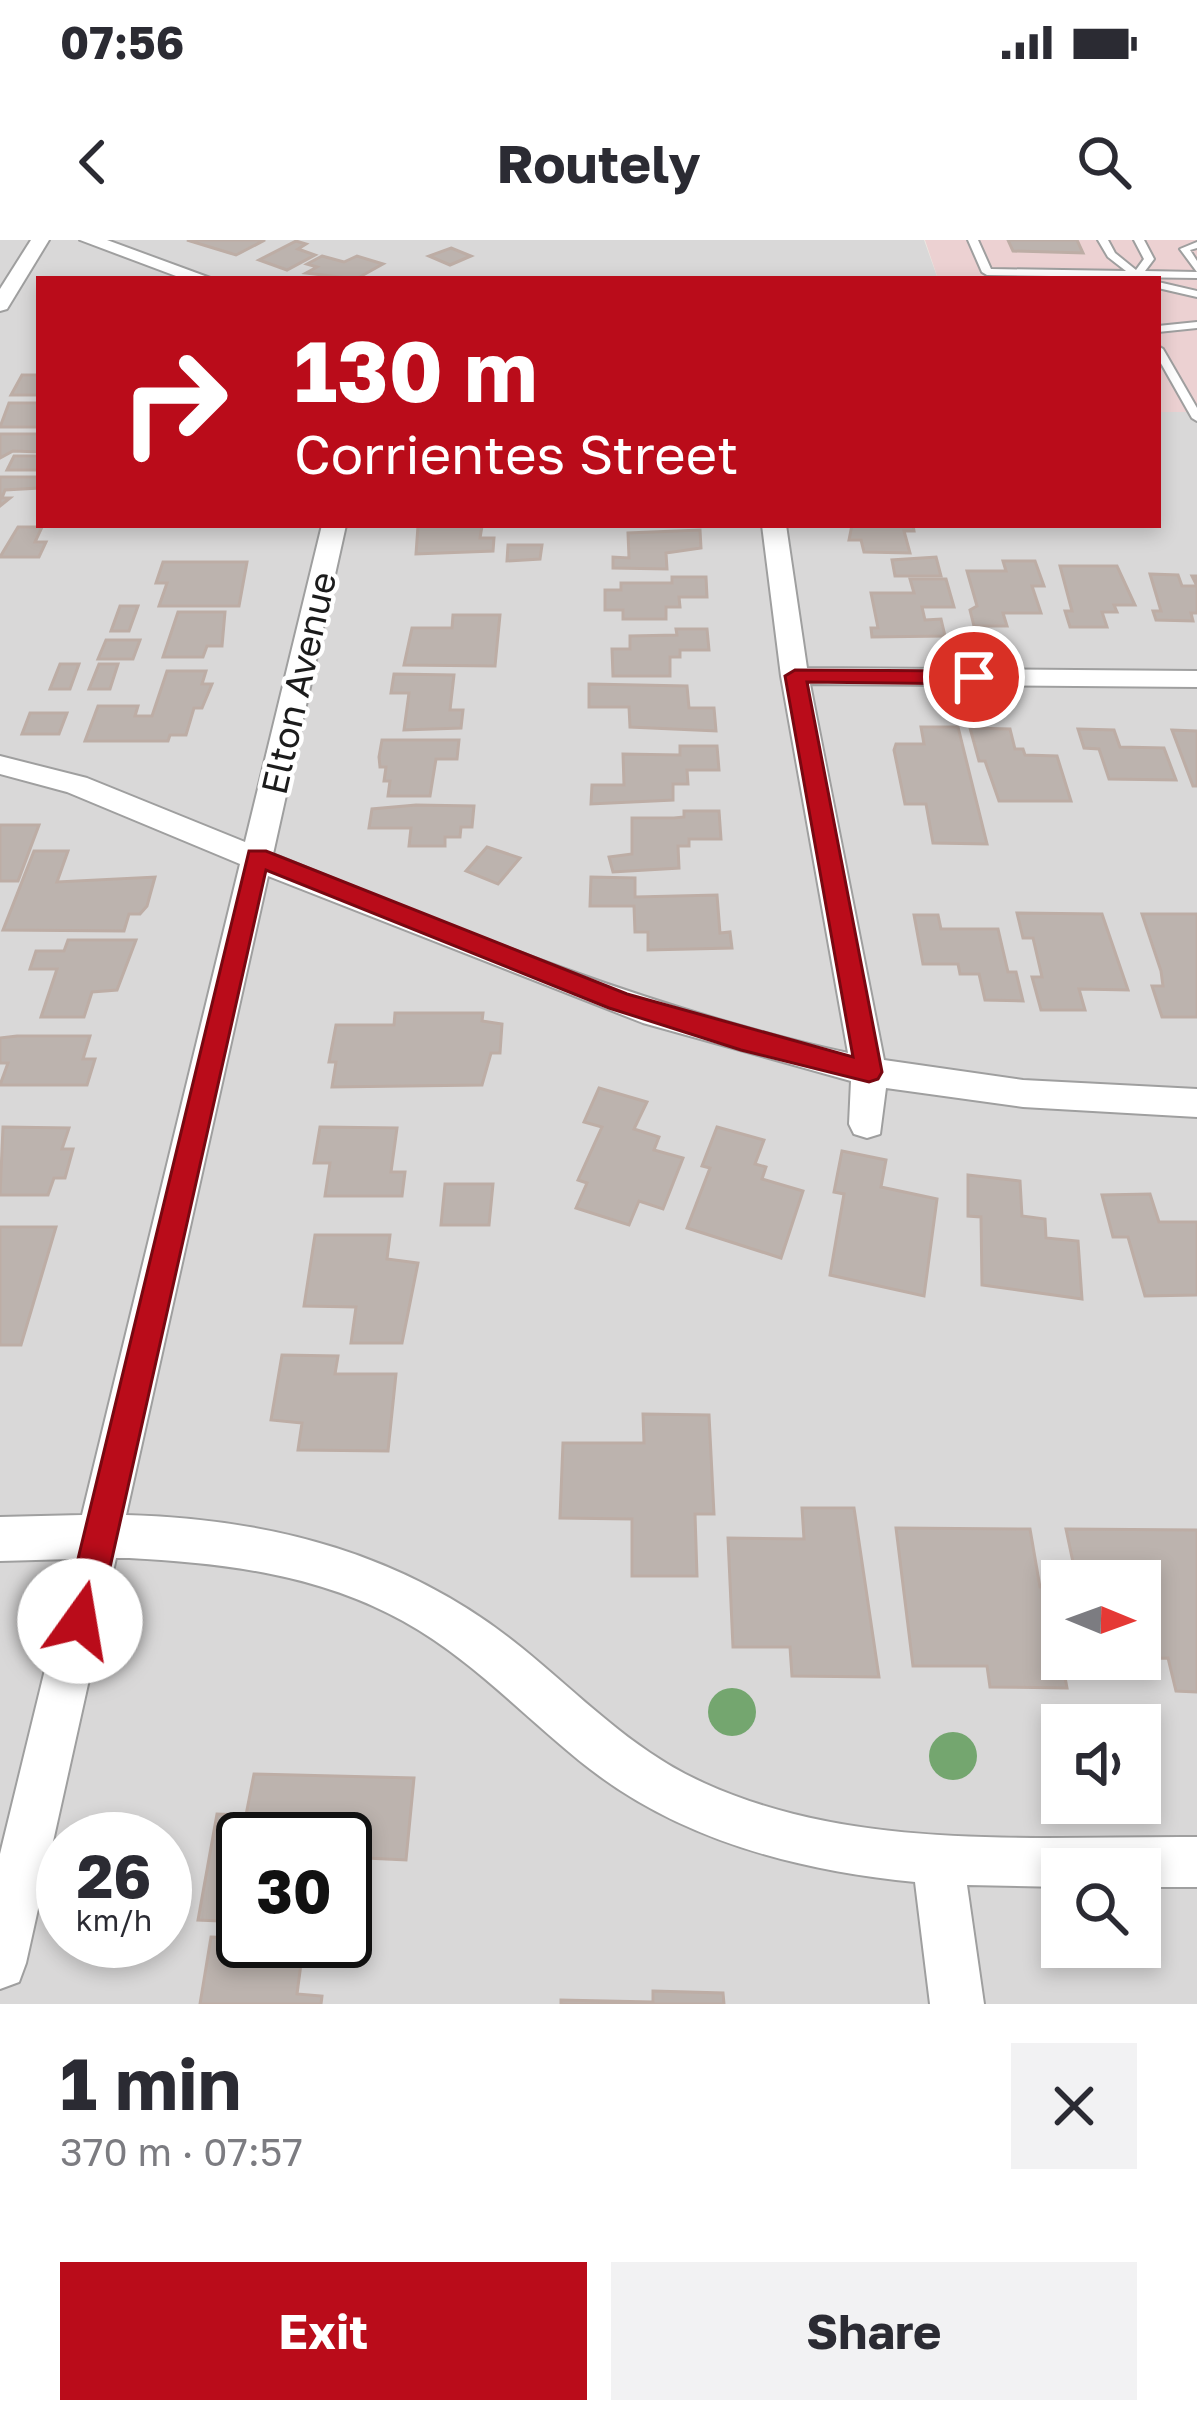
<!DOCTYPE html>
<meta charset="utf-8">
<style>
:root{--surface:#fff;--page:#f2f2f3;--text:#2b2b33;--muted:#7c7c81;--accent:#ba0c1a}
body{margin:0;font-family:"Golos Text",sans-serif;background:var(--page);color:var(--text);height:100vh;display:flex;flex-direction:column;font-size:45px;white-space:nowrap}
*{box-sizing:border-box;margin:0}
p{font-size:39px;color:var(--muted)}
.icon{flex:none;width:66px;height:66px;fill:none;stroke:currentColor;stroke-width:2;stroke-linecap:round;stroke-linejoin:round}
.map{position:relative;height:1764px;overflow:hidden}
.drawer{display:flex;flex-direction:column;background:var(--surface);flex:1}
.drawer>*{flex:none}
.guide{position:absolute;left:36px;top:36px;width:1125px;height:252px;border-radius:0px;box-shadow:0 6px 18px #0003;background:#ba0c1a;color:#fff;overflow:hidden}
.needle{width:78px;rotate:91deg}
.fabs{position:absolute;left:1041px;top:1320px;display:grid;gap:24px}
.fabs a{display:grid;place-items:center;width:120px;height:120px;border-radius:0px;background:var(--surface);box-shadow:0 6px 18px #0003;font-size:60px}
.speed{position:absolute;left:36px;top:1572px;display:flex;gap:24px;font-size:60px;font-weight:700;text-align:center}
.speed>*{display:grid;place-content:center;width:156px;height:156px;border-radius:50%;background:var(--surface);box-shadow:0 6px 18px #0003;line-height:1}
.speed small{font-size:30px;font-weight:400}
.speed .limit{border:6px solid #111;border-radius:18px;background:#fff;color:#111}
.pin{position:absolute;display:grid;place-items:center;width:102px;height:102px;color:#fff;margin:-51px;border:6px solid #fff;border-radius:50%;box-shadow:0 3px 12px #0007}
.me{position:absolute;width:132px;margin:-66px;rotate:13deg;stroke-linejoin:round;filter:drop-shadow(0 0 9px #0008)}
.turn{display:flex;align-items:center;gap:42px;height:252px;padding:0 60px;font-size:54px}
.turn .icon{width:156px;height:156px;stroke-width:2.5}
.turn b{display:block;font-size:84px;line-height:102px}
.round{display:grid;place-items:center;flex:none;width:126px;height:126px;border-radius:0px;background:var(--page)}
.summary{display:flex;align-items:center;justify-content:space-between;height:204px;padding:0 60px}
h1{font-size:72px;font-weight:700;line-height:90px}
.cta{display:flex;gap:24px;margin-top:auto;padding:24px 60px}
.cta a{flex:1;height:138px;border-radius:0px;background:var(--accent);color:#fff;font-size:48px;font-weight:700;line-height:138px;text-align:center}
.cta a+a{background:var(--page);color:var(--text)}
.status{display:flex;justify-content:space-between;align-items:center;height:84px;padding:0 60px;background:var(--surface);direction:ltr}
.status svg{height:33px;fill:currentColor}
header{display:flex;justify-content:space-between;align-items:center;height:156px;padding:0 60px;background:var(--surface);font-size:54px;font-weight:700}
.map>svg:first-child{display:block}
</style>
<div class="status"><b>07:56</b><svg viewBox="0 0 49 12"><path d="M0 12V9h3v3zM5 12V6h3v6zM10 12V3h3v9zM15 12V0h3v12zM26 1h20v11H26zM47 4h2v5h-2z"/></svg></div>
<header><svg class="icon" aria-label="back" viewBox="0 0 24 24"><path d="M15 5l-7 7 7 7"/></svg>Routely<svg class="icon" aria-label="search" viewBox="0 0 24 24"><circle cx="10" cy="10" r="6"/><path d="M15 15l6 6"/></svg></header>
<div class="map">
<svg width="1197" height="1764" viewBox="0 0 1197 1764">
<rect width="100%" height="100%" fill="#ece8e1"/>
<path fill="#d9d8d8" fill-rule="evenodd" d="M0 0H924L938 39H39V285H1158V172H1197V1764H0ZM1062 1341H1140V1419H1062ZM1062 1485H1140V1563H1062ZM63 1599H165V1701H63ZM243 1599H345V1701H243ZM1062 1629H1140V1707H1062Z"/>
<path fill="#ecd1d2" d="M925 0H1197V172H1158V39H938Z"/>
<g fill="#bcb3ae" stroke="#bdada5" stroke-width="3">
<path d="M187 0H265L236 15Z"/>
<path d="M1008 0H1077L1083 13 1013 11Z"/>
<path d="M296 1 306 4 298 9 315 15 287 30 259 20Z"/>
<path d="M451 8 471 16 450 25 429 16Z"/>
<path d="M322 16 344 22 357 16 383 24 356 39 306 33 317 27 307 24Z"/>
<path d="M22 135H39V155H11Z"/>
<path d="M9 163H39V187H0Z"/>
<path d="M0 194H39V212L13 211 0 218Z"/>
<path d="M14 216H39V225L37 230H7Z"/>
<path d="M0 237H39V248L5 250 2 258H10L0 266Z"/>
<path d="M852 285H913L914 291H904L910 313 864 312 861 300H849Z"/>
<path d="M418 286H482L480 298H494L493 311 416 314Z"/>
<path d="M18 287H42L35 302H46L39 317H0Z"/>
<path d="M700 290 701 308 666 313 667 329 613 328V317L629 318 628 293Z"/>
<path d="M508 305H542L540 319 507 321Z"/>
<path d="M936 317 941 336H895L892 320Z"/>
<path d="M1003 321H1035L1044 346H1032L1041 373H1003L1007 386H974L970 370 977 366 967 331H1006Z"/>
<path d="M163 322H247L239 366H159L167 343H156Z"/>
<path d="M1060 326H1117L1135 365H1114L1117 372H1102L1107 387H1070L1065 371H1072Z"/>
<path d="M1150 334 1178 335 1182 346H1197L1192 336H1197V373H1191L1193 381 1156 380 1153 371H1161Z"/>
<path d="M672 337H706L707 357H679L680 367H666V379H623V370H605V350H621V343H672Z"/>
<path d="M910 339H946L954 367H922L925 380 941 379 945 396 872 397 871 388H878L871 353H914Z"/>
<path d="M120 366H138L129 391H111Z"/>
<path d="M178 372H225L222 406H207L203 417H163Z"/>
<path d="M453 375H500L495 426 404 425 412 388H452Z"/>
<path d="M676 389H707L709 410H680V417H670V436H613L612 409H630V396L677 395Z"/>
<path d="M106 400H140L133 419H98Z"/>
<path d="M60 424H79L70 449H50Z"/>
<path d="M99 424H118L110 449H89Z"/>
<path d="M167 431H206L202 444H212L202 468H194L186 495H170L168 501H85L98 466H138L135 476H152Z"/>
<path d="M394 434 454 435 450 470H463L461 488 404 490 409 453H391Z"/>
<path d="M589 444 687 446 689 468H714L716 491 630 487 629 467H589Z"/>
<path d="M30 473H67L59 494H22Z"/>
<path d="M921 487H958L987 604 933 603 926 564H905L894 510 896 504H924Z"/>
<path d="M970 488 1010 489 1015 509H1023L1025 515 1057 516 1071 561H999L985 521H979Z"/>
<path d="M1078 489 1114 490 1120 507 1164 508 1176 540 1109 539 1099 509 1084 508Z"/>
<path d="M1172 490 1197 491V546H1193Z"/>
<path d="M382 500H459L457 519H436L430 556H388L390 541H384L386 527H380L379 517Z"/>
<path d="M680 506H717L719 530H687L688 544H673V560L591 564 592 545H624L623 514 680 515Z"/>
<path d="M416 565 474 566 472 587H461L460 597H445V606H409L411 588H369L372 569Z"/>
<path d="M684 571H719L721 599H689V606H678L679 628 613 632 609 617 632 614V578H674L684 577Z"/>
<path d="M0 585H39L18 641H0Z"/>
<path d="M487 607 520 618 498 644 466 631Z"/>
<path d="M34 611H68L57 642 155 637 147 666 140 674H129L124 691 3 690Z"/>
<path d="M591 637 635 638V657L717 655 720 693 730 692 732 708 648 710V692H635L634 666H590Z"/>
<path d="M1017 673 1102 674 1128 750 1079 749 1085 770H1041L1032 737H1042L1033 698H1023Z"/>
<path d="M1142 674H1197V777H1162L1152 746H1163L1161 731Z"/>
<path d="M914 675H938L941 689H998L1008 732H1016L1023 761 985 760 979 734H960L958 724H923Z"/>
<path d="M68 700H136L117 750 92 752 84 777H41L57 729H30L36 711H64Z"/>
<path d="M395 773H483L482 781 502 784 500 813H491L482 845 332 847 336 822H329L336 785H394Z"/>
<path d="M17 796H90L83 819H95L87 845H0L8 823H0V798Z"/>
<path d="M599 848 647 862 634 889 659 897 654 910 683 918 663 969 639 961 629 985 576 968 587 943 578 940 602 887 584 882Z"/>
<path d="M3 887 69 888 62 909H73L65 938H54L48 955H0Z"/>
<path d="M320 887 397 888 391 932H405L402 956H325L330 923H314Z"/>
<path d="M717 887 764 900 755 924 766 927 762 939 803 951 781 1018 687 988 710 928 702 926Z"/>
<path d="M842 911 886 920 881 947 937 959 924 1056 830 1035 844 954 834 952Z"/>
<path d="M968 935 1020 941 1022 976 1045 979 1046 998 1078 1001 1082 1059 982 1045 981 977 968 976Z"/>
<path d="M445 944H493L489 985H441Z"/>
<path d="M1150 954 1159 982H1197V1055L1145 1056 1128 997H1113L1102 955Z"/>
<path d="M0 987H56L21 1105H0Z"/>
<path d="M315 995H390L387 1019 418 1023 402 1103H351L356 1067 304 1066Z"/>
<path d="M282 1115 338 1116 335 1134H396L388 1211 298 1210 302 1183 271 1180Z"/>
<path d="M643 1174 709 1175 714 1274H695L697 1336H632V1279L560 1278 563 1203H644Z"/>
<path d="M802 1268H854L879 1437 792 1436 790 1407H733L728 1298 804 1299Z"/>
<path d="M896 1288 1030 1289 1040 1347H1048L1067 1448 990 1447 987 1426H913Z"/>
<path d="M1066 1289 1197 1290V1452L1176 1451 1168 1418 1140 1419V1341H1077Z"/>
<path d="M254 1534 414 1538 406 1620 345 1617V1599H243V1682L198 1680 217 1574 246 1575Z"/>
<path d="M211 1697 304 1701 297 1754 322 1756 321 1764H200Z"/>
<path d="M653 1751 723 1753 724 1764H561V1760L653 1762Z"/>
</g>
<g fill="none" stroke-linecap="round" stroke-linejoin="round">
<g stroke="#9f9f9f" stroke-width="4">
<g id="lane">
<path d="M968 0H978L991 29 1126 31 1108 17 1098 0H1108L1115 13 1136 30 1144 19 1134 0H1144L1154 19 1145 31 1197 32V38L987 35 982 32Z"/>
<path d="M1197 2V8L1190 10 1197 21V32L1180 9Z"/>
<path d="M1158 42 1197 51V57L1158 48Z"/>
<path d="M1197 82V88L1158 92V86Z"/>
<path d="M1158 106 1163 109 1197 168V181L1192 178 1158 118Z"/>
</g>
</g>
<g stroke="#9f9f9f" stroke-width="4">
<g id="street">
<path d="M31 0H49L7 69 0 71V49Z"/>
<path d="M80 0H107L213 39H184Z"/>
<path d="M322 285H346L273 614C461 691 649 769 848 813L781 436 762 285H786L807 428 1197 431V447L810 444 884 820 1023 840 1197 849V877L1023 867 886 848 880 894 867 898 854 894 849 884 851 841 643 783 268 636 126 1275C272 1279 407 1314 522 1408 581 1456 634 1512 704 1543 855 1612 1035 1596 1197 1597V1647H1140V1629H1062V1647L967 1645 984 1764H930L915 1642C800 1631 683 1601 590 1529 527 1480 474 1420 403 1381 318 1334 224 1323 129 1318H116L26 1723 19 1742 0 1749V1614L72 1319 0 1321V1277L82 1275 240 624 67 552 0 534V516L87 538 245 602Z"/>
</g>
</g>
<use href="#lane" fill="#fff" fill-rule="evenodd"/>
<use href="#street" fill="#fff" fill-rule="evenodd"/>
</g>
<g fill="#74a66f">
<circle cx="732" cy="1472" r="24"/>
<circle cx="953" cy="1516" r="24"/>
</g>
<path fill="#ba0c1a" stroke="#790811" stroke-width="3" d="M795 430 974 431 984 437 974 444 807 442 882 832 878 839 869 842 741 810 609 768 266 630 98 1381 92 1393 80 1398 68 1393 63 1381 249 611H266L627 754 853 817 785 436Z"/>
<g text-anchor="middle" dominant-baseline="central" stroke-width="9" stroke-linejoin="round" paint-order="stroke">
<g font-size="36" fill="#1b1b1b" stroke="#fff">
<text transform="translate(298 443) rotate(-77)">Elton Avenue</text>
</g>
</g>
</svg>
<div class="fabs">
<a><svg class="needle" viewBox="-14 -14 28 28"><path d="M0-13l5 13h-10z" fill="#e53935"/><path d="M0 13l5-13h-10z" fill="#7c7c81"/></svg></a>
<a><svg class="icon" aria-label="sound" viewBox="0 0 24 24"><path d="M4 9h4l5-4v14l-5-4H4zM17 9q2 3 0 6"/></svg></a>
<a><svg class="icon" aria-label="search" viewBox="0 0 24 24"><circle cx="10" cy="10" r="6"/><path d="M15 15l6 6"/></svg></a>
</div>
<div class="speed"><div>26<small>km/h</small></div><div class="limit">30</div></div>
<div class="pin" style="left:974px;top:437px;background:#d93025"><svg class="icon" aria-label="arrive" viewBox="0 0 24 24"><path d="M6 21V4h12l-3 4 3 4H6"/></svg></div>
<svg class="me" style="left:80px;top:1381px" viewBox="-20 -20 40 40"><circle r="19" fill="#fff"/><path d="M0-13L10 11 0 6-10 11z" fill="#ba0c1a"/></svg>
<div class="guide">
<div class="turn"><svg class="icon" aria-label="right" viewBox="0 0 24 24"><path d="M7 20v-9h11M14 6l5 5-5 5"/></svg><div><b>130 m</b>Corrientes Street</div></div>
</div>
</div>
<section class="drawer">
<div class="summary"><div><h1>1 min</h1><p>370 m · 07:57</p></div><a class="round"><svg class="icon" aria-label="close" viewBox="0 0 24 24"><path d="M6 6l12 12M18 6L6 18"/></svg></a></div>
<div class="cta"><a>Exit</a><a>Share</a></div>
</section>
